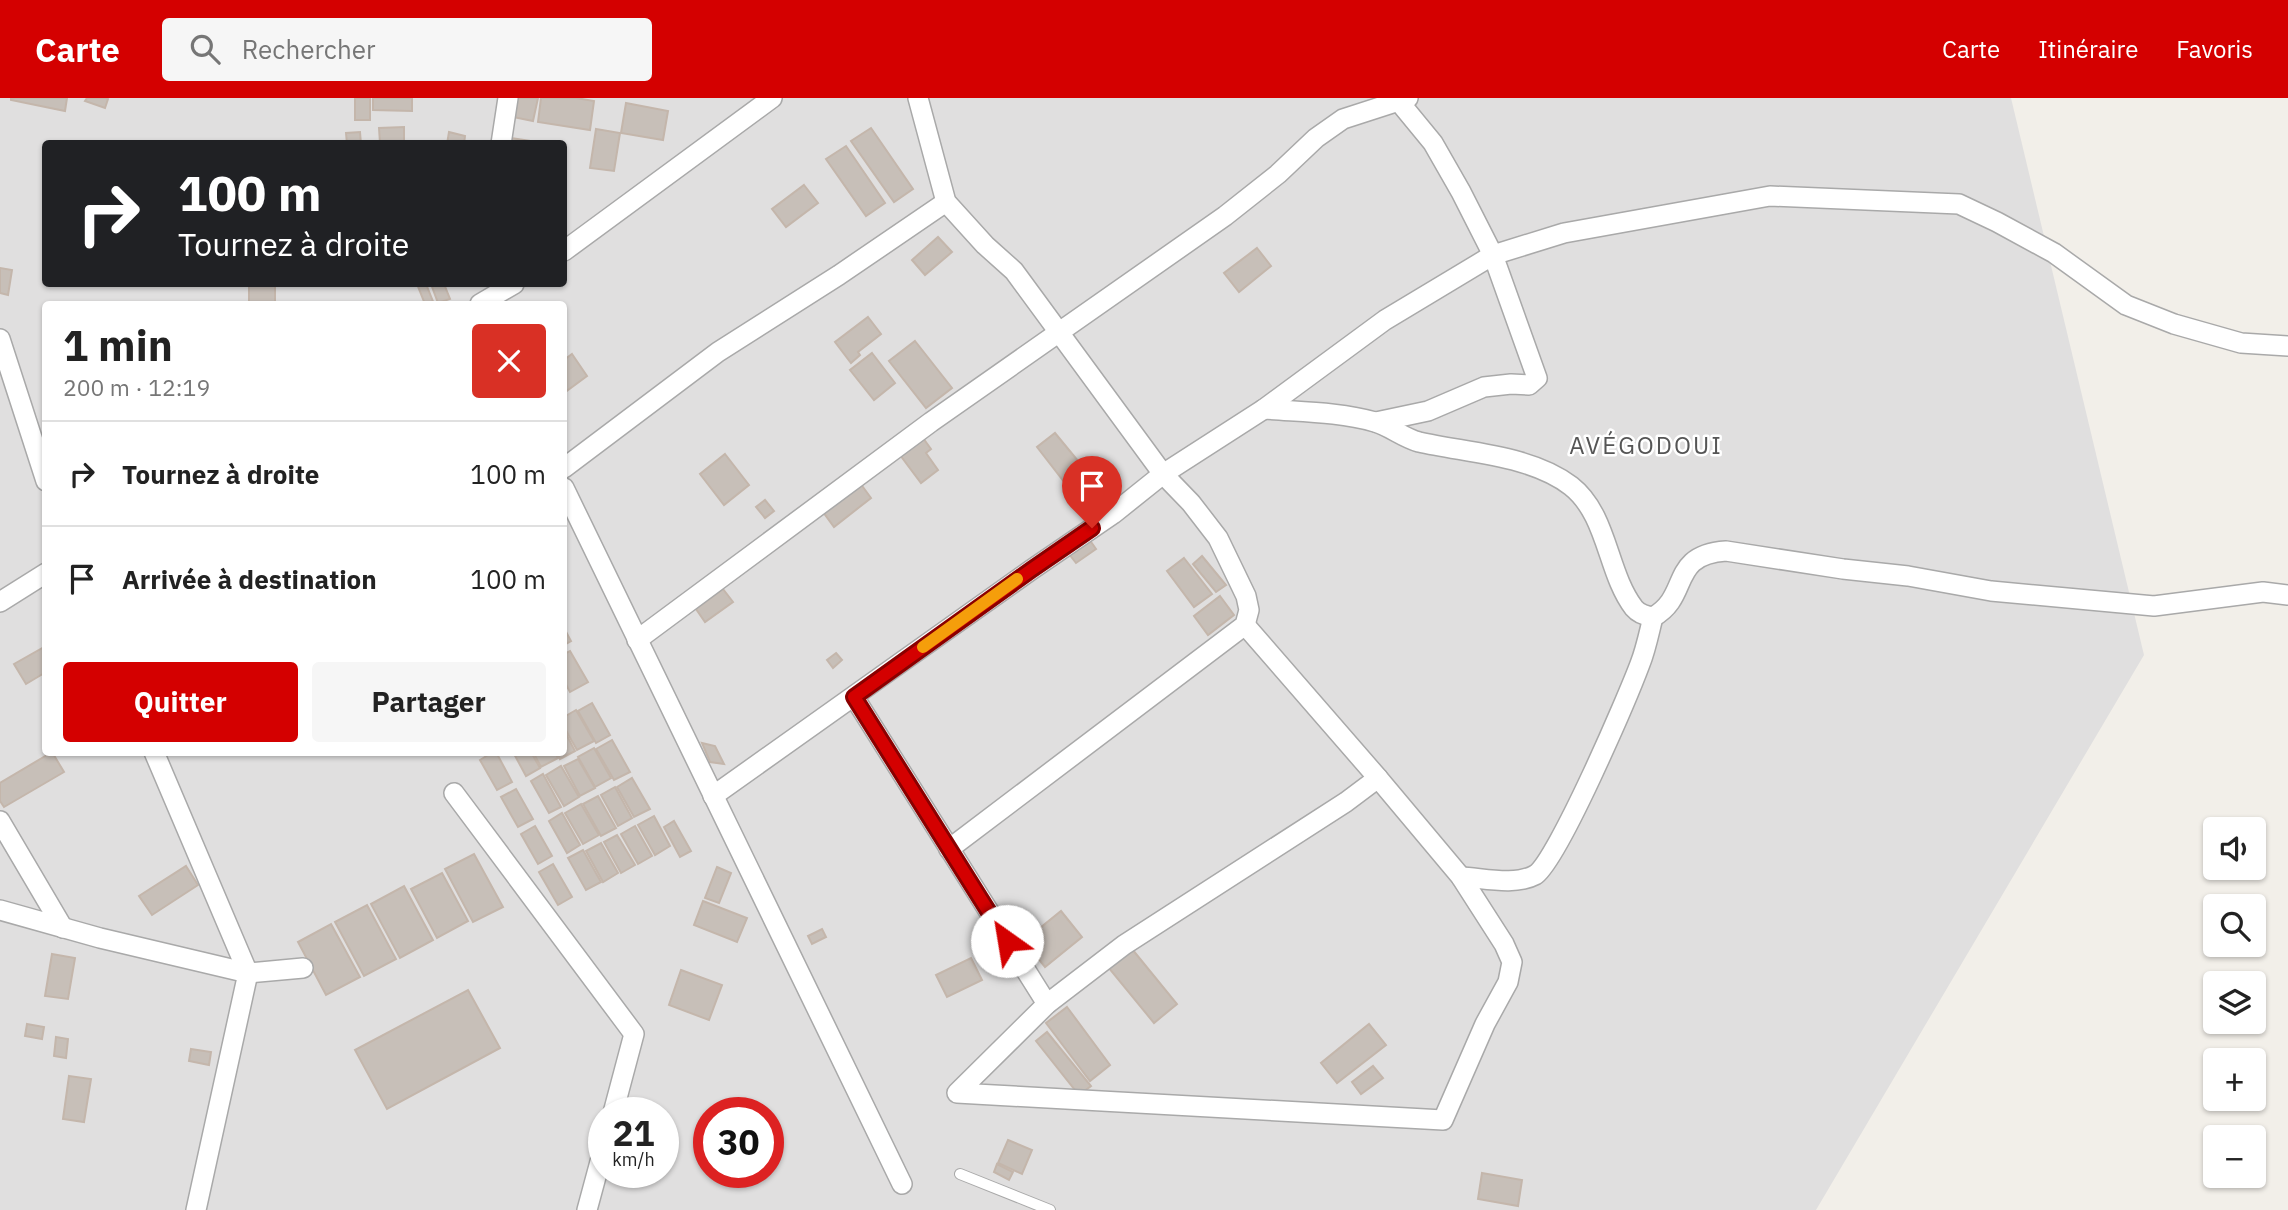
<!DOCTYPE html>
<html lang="fr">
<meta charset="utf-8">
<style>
:root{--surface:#fff;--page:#f6f6f6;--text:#222;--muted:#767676;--line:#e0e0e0;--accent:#d40000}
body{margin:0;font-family:"IBM Plex Sans",sans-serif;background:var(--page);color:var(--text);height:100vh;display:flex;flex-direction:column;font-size:26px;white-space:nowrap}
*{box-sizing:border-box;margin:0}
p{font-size:23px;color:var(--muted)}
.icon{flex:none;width:38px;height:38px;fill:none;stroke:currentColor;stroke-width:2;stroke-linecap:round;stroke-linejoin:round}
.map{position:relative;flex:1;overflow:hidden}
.panel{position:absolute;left:42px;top:203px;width:525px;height:455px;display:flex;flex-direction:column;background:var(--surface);border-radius:7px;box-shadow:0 2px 5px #0004}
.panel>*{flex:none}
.top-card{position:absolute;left:42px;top:42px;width:525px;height:147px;border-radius:7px;box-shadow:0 2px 5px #0004;background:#202124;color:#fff;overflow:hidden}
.controls{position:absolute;left:2203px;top:719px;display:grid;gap:14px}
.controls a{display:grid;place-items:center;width:63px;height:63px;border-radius:7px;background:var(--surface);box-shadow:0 2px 5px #0004;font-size:35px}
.speed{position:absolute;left:588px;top:999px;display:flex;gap:14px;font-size:35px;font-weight:700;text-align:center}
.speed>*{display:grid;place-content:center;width:91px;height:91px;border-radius:50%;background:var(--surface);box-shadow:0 2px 5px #0004;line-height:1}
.speed small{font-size:18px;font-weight:400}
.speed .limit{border:10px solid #d22;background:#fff;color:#111}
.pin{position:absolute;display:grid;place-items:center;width:60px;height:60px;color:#fff;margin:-72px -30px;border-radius:50% 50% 50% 0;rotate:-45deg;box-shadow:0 0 7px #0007}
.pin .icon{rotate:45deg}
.me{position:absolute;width:77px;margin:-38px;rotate:328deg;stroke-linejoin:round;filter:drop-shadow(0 0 5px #0008)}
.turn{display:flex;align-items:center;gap:24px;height:147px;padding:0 21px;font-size:32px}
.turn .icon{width:91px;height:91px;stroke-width:2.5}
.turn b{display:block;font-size:49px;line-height:60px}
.round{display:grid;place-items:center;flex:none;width:74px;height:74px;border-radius:7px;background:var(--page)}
.headline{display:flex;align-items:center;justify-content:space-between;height:119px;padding:0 21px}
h1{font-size:42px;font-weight:800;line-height:52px}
.primary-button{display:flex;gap:14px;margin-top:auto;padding:14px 21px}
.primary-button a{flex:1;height:80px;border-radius:7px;background:var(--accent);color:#fff;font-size:28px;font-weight:800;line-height:80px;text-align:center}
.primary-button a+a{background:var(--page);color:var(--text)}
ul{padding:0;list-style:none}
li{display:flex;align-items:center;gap:21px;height:105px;padding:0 21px;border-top:2px solid var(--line)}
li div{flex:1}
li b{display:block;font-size:26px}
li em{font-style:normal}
header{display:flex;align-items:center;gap:42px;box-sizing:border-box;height:98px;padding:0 35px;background:var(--accent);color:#fff}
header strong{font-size:33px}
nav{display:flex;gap:38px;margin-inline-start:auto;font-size:24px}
.search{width:490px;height:63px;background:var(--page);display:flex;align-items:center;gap:18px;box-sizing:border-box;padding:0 24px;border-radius:7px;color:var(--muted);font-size:26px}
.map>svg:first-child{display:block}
</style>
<header>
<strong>Carte</strong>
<div class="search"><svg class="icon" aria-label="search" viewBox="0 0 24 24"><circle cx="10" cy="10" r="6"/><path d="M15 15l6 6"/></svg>Rechercher</div>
<nav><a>Carte</a><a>Itinéraire</a><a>Favoris</a></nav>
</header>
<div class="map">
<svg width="2288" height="1112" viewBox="0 0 2288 1112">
<rect width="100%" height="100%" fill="#f2efe9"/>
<path fill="#e0dfdf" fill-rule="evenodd" d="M0 0H2011L2144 557 1816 1112H0ZM46 46H564V186H46ZM46 206H564V654H46ZM604 1015H663V1074H604ZM709 1015H768V1074H709Z"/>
<g fill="#c7bfb8" stroke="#c4b6ab" stroke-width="2">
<path d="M11 0H67L65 13 11 2Z"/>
<path d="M87 0H106L108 1 105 10 85 3Z"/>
<rect x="355" y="0" width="15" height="22"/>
<path d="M373 0H412V13L373 12Z"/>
<path d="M516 0H538L533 23 513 19Z"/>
<path d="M541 0H576L594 3 590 32 538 24Z"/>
<path d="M626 5 668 13 663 42 621 35Z"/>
<path d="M404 29V44L380 45 379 30Z"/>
<path d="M871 30 913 91 894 104 851 43Z"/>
<path d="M596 31 620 35 614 73 590 70Z"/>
<path d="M360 34 361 46H347L346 35Z"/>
<path d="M449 34 465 38 464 46H447Z"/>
<path d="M511 40 550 46H510Z"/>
<path d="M846 48 885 105 866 118 826 61Z"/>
<path d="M804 87 818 105 786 129 772 111Z"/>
<path d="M938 139 952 154 925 177 912 162Z"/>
<path d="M1257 150 1271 168 1239 194 1224 175Z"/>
<path d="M0 170 12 172 8 197 0 195Z"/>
<rect x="249" y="186" width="26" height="20"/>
<path d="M417 186H426L434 206H425Z"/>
<path d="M431 186H444L450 201 438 205Z"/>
<path d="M868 219 881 236 858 254 860 257 851 265 835 244Z"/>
<path d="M915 243 952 290 926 310 889 263Z"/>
<path d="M872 255 895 285 874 302 850 272Z"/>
<path d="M572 256 587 278 564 295V262Z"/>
<path d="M1055 335 1084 370 1065 385 1037 349Z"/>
<path d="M923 340 931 351 926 355 938 372 921 385 900 357Z"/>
<path d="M725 356 749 387 724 407 700 376Z"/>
<path d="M860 385 871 400 834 429 823 414Z"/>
<path d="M765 402 774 413 765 420 756 409Z"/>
<path d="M1089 441 1096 451 1076 465 1069 456Z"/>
<path d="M1202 458 1226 487 1216 494 1193 466Z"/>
<path d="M1184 460 1212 496 1194 509 1167 473Z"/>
<path d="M723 491 733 504 705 524 696 511Z"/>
<path d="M1220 498 1234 517 1208 537 1194 518Z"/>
<path d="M564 530 571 543 564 547Z"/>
<path d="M46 548V574L26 586 14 566Z"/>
<path d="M570 553 588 584 570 594 564 583V556Z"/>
<path d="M836 555 842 562 833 570 827 562Z"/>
<path d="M592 605 610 637 596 645 578 613Z"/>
<path d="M576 612 594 643 577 652 564 629V619Z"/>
<path d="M564 632 575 653 560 661 557 654H564Z"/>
<path d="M612 642 630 674 614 682 596 651Z"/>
<path d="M702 645 715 648 724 666 710 664Z"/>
<path d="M594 650 611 680 595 689 578 659Z"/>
<path d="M52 654 64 674 4 709 0 703V685Z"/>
<path d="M493 654H496L512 684 497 692 480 662Z"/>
<path d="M513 654H531L540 670 526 678Z"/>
<path d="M533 654H555L558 660 541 669Z"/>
<path d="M578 661 595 690 580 698 564 668Z"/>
<path d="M561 668 579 699 564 708 546 677Z"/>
<path d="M543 676 561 709 549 715 531 683Z"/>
<path d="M632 680 650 711 634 719 617 689Z"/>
<path d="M615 689 632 720 618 728 601 697Z"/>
<path d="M516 691 533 721 518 729 501 699Z"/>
<path d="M598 698 616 730 601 738 583 706Z"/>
<path d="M581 706 599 737 583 746 565 715Z"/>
<path d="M562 715 580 747 567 755 549 723Z"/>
<path d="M654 718 670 748 655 757 638 727Z"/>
<path d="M674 723 691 753 680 759 664 729Z"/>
<path d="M535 728 552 758 538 766 521 736Z"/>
<path d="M635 728 652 758 638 766 621 736Z"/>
<path d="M617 737 635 767 621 775 604 744Z"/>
<path d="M601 745 618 775 603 784 586 753Z"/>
<path d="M583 752 601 784 586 792 568 760Z"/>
<path d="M474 756 503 809 473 824 445 771Z"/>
<path d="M553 766 572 799 558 807 539 774Z"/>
<path d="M186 768 198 787 152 817 139 798Z"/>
<path d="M717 769 731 775 719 805 705 800Z"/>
<path d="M442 775 468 823 437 840 411 791Z"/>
<path d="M404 788 433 842 400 860 371 806Z"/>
<path d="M703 803 747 820 737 844 694 827Z"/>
<path d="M367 807 396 861 364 878 335 824Z"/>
<path d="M1061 813 1082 839 1045 869 1024 843Z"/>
<path d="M331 826 360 879 326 897 298 844Z"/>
<path d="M822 831 826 839 812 846 808 838Z"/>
<path d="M1132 851 1177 906 1154 925 1108 869Z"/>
<path d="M52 856 75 860 68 901 45 898Z"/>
<path d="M971 860 982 882 947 899 936 877Z"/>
<path d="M681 872 722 887 709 922 669 907Z"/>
<path d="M468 892 500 950 387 1011 355 952Z"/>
<path d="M1067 909 1110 967 1090 983 1046 925Z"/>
<path d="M27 926 44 929 42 941 25 938Z"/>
<path d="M1369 926 1386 947 1337 985 1321 965Z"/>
<path d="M1047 934 1091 988 1079 997 1036 943Z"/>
<path d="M56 939 68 941 66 960 54 958Z"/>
<path d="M191 951 211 954 209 967 189 963Z"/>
<path d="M1373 968 1383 980 1361 996 1352 984Z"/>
<path d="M69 978 91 981 84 1024 63 1021Z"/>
<path d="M1008 1042 1032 1052 1022 1076 998 1065Z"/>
<path d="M997 1066 1013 1074 1009 1082 994 1074Z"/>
<path d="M1482 1075 1522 1082 1518 1108 1478 1101Z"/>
</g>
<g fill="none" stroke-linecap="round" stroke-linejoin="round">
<g stroke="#a9a9a9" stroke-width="12">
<path id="service" d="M960 1076 1050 1112"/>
</g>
<g stroke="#a9a9a9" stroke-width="22">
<g id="minor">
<path d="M918 0 946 104 985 147 1014 173 1163 376 1191 405 1218 440 1246 498 1249 512 1245 527 949 751"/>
<path d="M501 46 508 0"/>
<path d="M564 153 772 0"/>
<path d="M480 206 514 186"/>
<path d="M0 241 46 383"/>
<path d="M1264 311C1301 314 1340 314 1375 324 1391 329 1404 340 1419 344 1467 355 1531 357 1571 388 1608 417 1607 475 1634 510 1639 516 1646 518 1653 519 1691 498 1668 457 1726 453L1843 471 1908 478 1991 493 2154 508 2263 494 2288 497"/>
<path d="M1376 324 1428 313 1484 289 1511 286 1529 287 1537 280 1493 157 1461 94 1433 45 1396 0"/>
<path d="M564 370 718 254 839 177 946 104"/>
<path d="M564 390 902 1086"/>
<path d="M0 504 46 475"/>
<path d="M1245 527 1378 680"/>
<path d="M637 542 931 324 1225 118 1278 76 1316 40 1343 21 1408 0"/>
<path d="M854 599 1047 906"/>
<path d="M154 654 248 875 196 1112"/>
<path d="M1378 680 1461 779 1504 846 1512 864 1508 884 1485 926 1443 1022 957 995 1047 906 1124 847 1346 704Z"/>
<path d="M454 695 634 936 613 1015"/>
<path d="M713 698 1031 472 1113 416 1163 376 1264 311 1385 222 1493 157 1564 135 1770 98 1959 106 1997 124 2054 155 2126 207 2174 226 2241 245 2288 248"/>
<path d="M0 723 63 830"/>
<path d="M1461 779C1483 780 1515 788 1535 777 1557 764 1628 598 1640 566 1646 551 1649 535 1653 519"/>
<path d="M0 812 100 840 248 875 303 870"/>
<path d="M587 1112 604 1049"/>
</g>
</g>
<use href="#service" stroke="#fff" stroke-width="10"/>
<use href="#minor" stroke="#fff" stroke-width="19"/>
</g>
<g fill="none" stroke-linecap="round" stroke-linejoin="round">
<g stroke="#8a0000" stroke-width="18">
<path id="route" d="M1007 843 854 599 1031 472 1092 430"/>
</g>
<use href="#route" stroke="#d40000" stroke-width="12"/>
<path stroke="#f59e0b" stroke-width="12" d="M923 549 1017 481"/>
</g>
<g text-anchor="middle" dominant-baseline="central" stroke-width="5" stroke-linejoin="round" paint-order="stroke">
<g font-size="24" letter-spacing="2" fill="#555" stroke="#fff">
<text x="1646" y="347">AVÉGODOUI</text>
</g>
</g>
</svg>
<div class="controls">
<a><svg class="icon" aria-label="sound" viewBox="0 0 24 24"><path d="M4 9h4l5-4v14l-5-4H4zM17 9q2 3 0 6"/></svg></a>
<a><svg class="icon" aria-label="search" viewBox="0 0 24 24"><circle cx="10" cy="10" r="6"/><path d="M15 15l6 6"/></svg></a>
<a><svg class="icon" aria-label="layers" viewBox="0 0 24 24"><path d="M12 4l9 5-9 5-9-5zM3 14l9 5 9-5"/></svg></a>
<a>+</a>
<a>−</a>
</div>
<div class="speed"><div>21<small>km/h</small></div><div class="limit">30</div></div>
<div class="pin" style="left:1092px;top:430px;background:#d93025"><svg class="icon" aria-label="arrive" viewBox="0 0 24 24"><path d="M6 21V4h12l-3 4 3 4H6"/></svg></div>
<svg class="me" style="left:1007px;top:843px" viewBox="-20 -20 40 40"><circle r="19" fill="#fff"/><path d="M0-13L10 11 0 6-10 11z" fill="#d40000"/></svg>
<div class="top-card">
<div class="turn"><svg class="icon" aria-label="right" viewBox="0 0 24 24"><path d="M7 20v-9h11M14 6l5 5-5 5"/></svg><div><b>100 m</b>Tournez à droite</div></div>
</div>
<section class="panel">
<div class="headline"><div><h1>1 min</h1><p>200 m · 12:19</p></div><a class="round" style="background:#d93025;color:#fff"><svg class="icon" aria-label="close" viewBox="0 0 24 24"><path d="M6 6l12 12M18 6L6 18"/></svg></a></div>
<ul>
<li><svg class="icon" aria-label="right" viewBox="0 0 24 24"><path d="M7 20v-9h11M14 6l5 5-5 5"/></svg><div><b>Tournez à droite</b></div><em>100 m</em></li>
<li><svg class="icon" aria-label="arrive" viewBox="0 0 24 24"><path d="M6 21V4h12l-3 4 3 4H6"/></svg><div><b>Arrivée à destination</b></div><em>100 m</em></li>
</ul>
<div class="primary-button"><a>Quitter</a><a>Partager</a></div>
</section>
</div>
